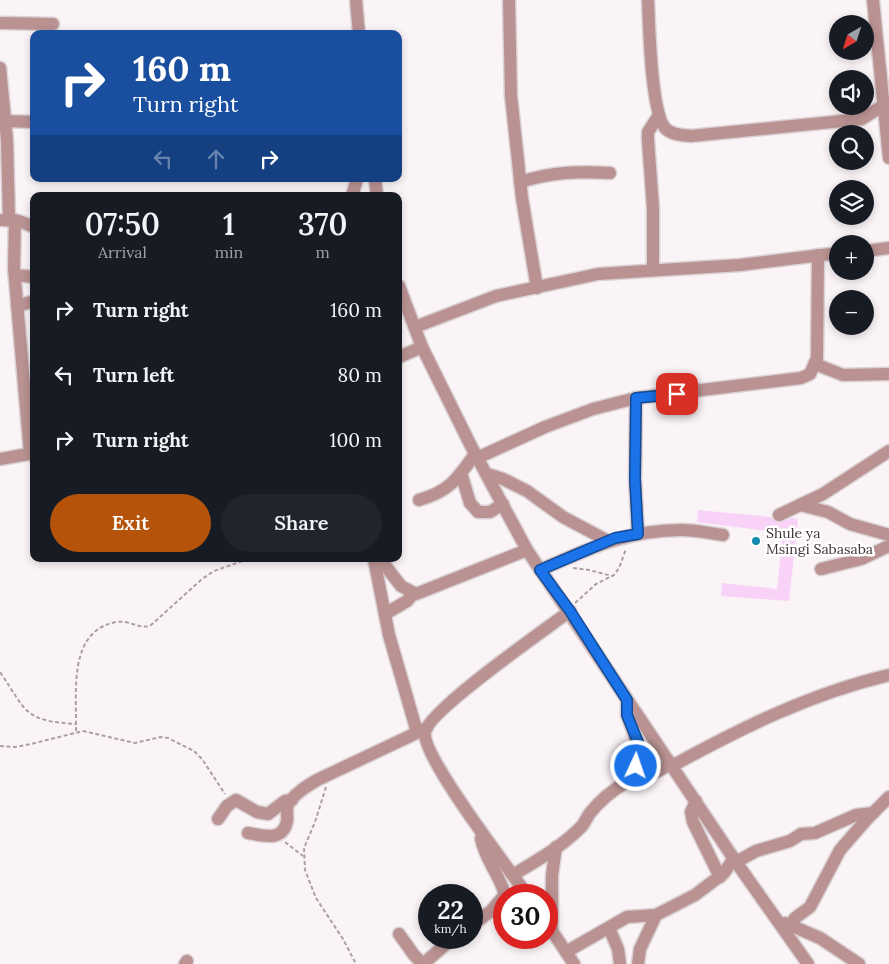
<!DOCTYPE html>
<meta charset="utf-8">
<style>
:root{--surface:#171b24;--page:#20242c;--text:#f1f3f6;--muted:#9ea1a6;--accent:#b45309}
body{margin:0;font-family:Lora,serif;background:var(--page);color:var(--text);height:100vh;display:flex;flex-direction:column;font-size:19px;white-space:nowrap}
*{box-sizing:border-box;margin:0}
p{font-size:16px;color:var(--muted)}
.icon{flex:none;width:28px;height:28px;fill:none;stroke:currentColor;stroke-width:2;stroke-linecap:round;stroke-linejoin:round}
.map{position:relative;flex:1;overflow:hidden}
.panel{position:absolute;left:30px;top:192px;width:372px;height:370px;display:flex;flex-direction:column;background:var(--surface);border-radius:10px;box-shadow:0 2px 8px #0003}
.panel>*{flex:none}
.banner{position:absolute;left:30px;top:30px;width:372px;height:152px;border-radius:10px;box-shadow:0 2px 8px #0003;background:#1a4fa0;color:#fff;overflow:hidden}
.needle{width:32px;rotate:219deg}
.fabs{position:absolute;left:829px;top:15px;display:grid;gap:10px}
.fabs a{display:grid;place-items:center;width:45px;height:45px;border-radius:50%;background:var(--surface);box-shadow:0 2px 8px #0003;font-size:25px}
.speed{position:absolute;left:418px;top:884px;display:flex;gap:10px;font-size:25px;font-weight:700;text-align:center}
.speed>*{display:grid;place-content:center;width:65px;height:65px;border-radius:50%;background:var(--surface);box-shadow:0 2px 8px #0003;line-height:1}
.speed small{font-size:12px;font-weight:400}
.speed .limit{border:8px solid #d22;background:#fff;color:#111}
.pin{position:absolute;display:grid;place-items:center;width:42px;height:42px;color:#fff;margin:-21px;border-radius:10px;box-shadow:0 2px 8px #0006}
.me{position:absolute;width:55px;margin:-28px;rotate:3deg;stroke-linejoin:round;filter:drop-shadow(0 0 4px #0008)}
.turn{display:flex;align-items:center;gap:18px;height:105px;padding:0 20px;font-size:22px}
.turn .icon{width:65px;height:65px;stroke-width:2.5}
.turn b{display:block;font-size:35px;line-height:42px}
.lanes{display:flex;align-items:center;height:48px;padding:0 20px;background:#0003;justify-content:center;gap:25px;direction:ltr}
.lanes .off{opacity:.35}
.eta{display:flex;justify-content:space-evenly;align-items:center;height:85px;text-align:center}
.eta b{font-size:30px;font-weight:600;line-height:35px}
.button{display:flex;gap:10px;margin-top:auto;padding:10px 20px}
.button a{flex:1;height:58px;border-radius:30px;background:var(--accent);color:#fff;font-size:20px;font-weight:600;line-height:58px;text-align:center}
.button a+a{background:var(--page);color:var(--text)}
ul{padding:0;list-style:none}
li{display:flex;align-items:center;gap:15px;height:65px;padding:0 20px}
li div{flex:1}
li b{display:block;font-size:19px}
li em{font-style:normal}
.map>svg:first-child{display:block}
</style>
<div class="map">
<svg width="889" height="964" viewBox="0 0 889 964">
<rect width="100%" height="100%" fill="#fbf4f7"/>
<path fill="#f8d2f7" d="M698 510 771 517 778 523 792 518 798 519 789 601 721 596 722 583 777 589 783 533 697 522Z"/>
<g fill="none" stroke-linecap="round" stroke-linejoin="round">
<g stroke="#d9d1d4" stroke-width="15">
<g id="minor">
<path d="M356 0 359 34"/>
<path d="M509 0 511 96 522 198 537 288"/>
<path d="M648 0C649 24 651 115 666 129 672 135 683 135 691 136L862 119 884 105"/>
<path d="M873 0 889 158"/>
<path d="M0 23 53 24"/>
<path d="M0 68 7 140 9 219"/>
<path d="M5 121 34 122"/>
<path d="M375 179 377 196"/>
<path d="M520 182C553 172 576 171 610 173"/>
<path d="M352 196 357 179"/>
<path d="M0 220 19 221 34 227"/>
<path d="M15 220 14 268 30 454"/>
<path d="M865 251 889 248"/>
<path d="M653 270V208L648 140V132L659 115"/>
<path d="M15 275 34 277"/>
<path d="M399 286 422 347 471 446 527 550 736 862 808 964"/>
<path d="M17 306 34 301"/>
<path d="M415 327 496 296 598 274 740 265 838 253"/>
<path d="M399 357 422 347"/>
<path d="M815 364 843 375 889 374"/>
<path d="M636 398 635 479 638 534"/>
<path d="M477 458 545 427 593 409 636 398 801 378 810 374 817 358 818 255"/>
<path d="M0 459 34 453"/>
<path d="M461 473 470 503 478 512H490L503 504"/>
<path d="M487 474 503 479 527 491 563 517 608 541"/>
<path d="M419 500C450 491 457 479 475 454"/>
<path d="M800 505 828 512 850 524 889 535"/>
<path d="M779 515 823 494 889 451"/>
<path d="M374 559 389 635 417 732"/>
<path d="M380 559 401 586 416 594 527 550"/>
<path d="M821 569 861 559 889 546"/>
<path d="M540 570C588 549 627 530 681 530 695 530 709 533 723 535"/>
<path d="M385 614 407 601 414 593"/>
<path d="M627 700V715L637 742 633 780"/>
<path d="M672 766C741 728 812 693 889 675"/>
<path d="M696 801 691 812 693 822 720 877"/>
<path d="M218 819 227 806 236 800 257 812 268 814 285 801 292 800"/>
<path d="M248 833C263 836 283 842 287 821 288 815 285 808 289 802 297 792 307 786 317 780L427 728"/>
<path d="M481 838C484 858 500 875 505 895"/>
<path d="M736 862 756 851 790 841 801 834 815 833 856 815 873 813"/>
<path d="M513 875C536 861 563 846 582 826 585 822 587 817 590 813 599 802 613 790 625 783 639 775 660 775 670 762"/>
<path d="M527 895C510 870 421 756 425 732 429 710 546 629 570 611"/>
<path d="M785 923 820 938 859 964"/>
<path d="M548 925 574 964"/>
<path d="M471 926 491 911 504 896"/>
<path d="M791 926 795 918 810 907 840 850 867 819 889 797"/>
<path d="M609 928 618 949 620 964"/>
<path d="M552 932V875L556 847"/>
<path d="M399 934 414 955 423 964"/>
<path d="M566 952 627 917 656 915 695 895 724 873 734 858"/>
<path d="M185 964 187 961"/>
<path d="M423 964 453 938"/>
<path d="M638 964 640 949 656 915"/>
</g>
</g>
<g stroke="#aaa0a4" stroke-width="2" stroke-dasharray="4 2.5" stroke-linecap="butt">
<path d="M573 568 589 570 612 576"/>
<path d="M575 603 596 584 614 575 619 568 626 549"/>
<path d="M0 672C27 712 24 721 76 724"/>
<path d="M76 731C77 694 67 631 116 622 130 620 138 629 150 626L202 579 214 571 248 559"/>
<path d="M0 746 15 747 31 744 83 731 135 743 160 737 168 738 194 751 202 759 225 794"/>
<path d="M326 787 315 822 304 848 305 870 316 898 343 939 356 964"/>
<path d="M285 842 303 856"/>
</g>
<use href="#minor" stroke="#ba9292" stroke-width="12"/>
</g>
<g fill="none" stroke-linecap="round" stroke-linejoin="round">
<g stroke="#114b97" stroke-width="12">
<path id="route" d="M636 766 638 742 627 715V700L570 611 540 570 615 538 638 534 635 479 636 398 677 394"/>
</g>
<use href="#route" stroke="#1a73e8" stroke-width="9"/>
</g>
<circle fill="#138aad" stroke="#fff" stroke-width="2" cx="756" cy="541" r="5"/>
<g text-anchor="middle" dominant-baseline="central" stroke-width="5" stroke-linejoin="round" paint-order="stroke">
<g font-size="14" fill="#3e3136" stroke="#fff" text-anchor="start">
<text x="766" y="533">Shule ya<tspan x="766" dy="16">Msingi Sabasaba</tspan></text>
</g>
</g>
</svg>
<div class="fabs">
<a><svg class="needle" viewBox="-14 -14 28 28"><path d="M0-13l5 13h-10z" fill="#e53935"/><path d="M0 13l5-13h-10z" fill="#9ea1a6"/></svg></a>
<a><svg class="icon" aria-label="sound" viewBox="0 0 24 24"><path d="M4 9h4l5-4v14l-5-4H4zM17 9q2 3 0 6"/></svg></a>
<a><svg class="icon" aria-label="search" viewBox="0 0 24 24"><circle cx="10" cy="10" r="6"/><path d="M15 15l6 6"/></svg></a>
<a><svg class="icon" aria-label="layers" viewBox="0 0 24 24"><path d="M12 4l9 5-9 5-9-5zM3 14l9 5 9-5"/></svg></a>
<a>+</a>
<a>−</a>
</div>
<div class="speed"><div>22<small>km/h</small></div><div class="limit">30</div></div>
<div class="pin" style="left:677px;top:394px;background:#d93025"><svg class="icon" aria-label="arrive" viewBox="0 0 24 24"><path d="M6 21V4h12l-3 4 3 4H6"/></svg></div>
<svg class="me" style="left:636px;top:766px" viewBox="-20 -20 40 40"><circle r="17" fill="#1a73e8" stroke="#fff" stroke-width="3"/><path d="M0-11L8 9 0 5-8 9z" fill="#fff"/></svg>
<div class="banner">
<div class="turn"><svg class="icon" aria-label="right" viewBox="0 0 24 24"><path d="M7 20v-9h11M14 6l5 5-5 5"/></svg><div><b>160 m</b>Turn right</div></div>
<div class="lanes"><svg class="icon off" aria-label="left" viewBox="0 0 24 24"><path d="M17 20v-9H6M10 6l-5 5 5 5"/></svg><svg class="icon off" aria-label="ahead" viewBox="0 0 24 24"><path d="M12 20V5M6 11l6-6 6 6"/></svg><svg class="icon" aria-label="right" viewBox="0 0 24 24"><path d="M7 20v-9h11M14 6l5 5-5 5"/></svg></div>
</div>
<section class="panel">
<div class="eta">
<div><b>07:50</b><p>Arrival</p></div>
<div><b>1</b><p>min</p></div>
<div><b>370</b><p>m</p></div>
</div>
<ul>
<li><svg class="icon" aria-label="right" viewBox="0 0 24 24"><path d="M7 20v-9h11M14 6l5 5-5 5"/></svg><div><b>Turn right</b></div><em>160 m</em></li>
<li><svg class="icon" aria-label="left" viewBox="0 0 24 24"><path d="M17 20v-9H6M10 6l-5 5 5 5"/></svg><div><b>Turn left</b></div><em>80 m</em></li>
<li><svg class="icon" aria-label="right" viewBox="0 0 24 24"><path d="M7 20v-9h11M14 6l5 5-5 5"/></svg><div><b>Turn right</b></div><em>100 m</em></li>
</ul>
<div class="button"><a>Exit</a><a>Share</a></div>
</section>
</div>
